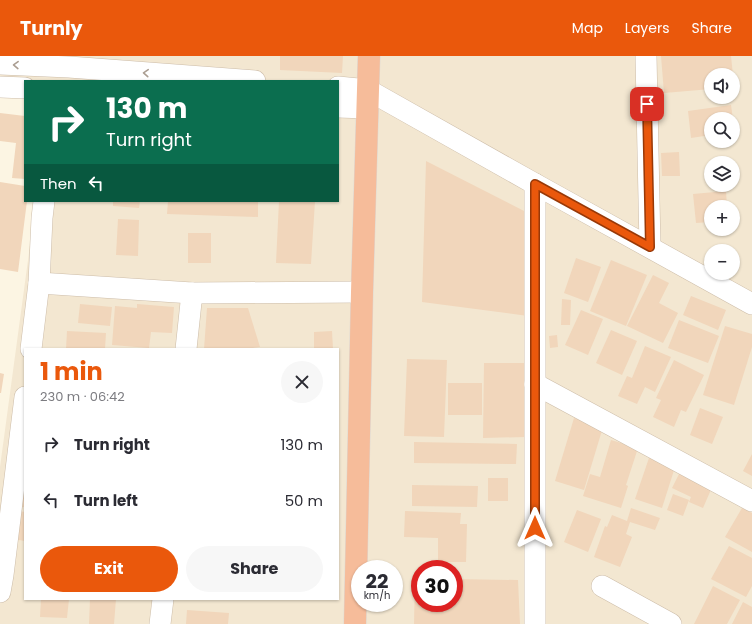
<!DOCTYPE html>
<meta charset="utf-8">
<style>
:root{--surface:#fff;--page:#f7f7f7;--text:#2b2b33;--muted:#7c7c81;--accent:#ea580c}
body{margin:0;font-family:Poppins,sans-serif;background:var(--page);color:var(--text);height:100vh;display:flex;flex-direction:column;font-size:15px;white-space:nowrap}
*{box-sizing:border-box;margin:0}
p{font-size:13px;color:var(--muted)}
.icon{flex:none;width:22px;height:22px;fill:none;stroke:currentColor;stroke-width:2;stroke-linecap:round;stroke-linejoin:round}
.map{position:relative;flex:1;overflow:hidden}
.drawer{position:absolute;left:24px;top:292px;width:315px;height:252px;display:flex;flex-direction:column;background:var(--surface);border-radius:0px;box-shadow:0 1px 3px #0004}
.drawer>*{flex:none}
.banner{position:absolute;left:24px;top:24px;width:315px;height:122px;border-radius:0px;box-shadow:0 1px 3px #0004;background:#0b6e4f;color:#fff;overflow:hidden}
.buttons{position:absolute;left:704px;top:12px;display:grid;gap:8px}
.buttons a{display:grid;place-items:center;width:36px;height:36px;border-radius:50%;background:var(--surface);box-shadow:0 1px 3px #0004;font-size:20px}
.speed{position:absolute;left:351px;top:504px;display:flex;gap:8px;font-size:20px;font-weight:700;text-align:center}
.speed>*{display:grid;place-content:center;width:52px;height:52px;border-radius:50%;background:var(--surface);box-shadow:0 1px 3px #0004;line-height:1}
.speed small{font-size:10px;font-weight:400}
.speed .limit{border:6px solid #d22;background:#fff;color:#111}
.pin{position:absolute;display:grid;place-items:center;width:34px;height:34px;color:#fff;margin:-17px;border-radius:8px;box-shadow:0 2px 6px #0006}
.me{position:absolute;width:44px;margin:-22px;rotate:0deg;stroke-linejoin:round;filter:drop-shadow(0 0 3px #0008)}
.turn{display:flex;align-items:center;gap:14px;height:84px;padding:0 16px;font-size:18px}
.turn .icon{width:52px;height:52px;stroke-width:2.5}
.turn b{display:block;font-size:28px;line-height:34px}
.then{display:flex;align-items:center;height:38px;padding:0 16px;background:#0003;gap:8px;font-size:15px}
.round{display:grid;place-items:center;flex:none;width:42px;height:42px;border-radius:21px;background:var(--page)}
.overview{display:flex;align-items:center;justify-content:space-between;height:68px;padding:0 16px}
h1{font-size:24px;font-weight:700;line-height:30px;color:var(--accent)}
.button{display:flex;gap:8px;margin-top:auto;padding:8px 16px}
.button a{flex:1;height:46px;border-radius:24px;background:var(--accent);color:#fff;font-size:16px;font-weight:700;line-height:46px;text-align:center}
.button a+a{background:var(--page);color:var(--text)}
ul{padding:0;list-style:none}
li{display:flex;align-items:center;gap:12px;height:56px;padding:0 16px}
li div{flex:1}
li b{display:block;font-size:15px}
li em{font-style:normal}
header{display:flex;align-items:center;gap:24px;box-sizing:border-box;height:56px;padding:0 20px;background:var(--accent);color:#fff}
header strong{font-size:19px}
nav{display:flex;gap:22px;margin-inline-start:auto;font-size:14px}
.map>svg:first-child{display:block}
</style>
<header>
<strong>Turnly</strong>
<nav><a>Map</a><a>Layers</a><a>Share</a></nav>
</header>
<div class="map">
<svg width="752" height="568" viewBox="0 0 752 568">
<rect width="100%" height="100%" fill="#fcf5e3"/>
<path fill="#f3e7d1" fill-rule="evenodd" d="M0 0H752V568H0V411L36 145H338V25H25L0 22ZM711 19H733V41H711ZM711 63H733V85H711ZM711 107H733V129H711ZM711 151H733V173H711ZM711 195H733V217H711ZM25 293H338V543H25ZM360 513H394V547H360ZM420 513H454V547H420Z"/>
<g fill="#f1d6bb">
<path d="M280 0H343L342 17 280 14Z"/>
<path d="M661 0H731L733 19H711V33L664 37Z"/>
<path d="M731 49 733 63H711V79L691 82 688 55Z"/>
<path d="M0 57 25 60V123L12 122 16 87 0 85Z"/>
<path d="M679 96 680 120H662L661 97Z"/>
<path d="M426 105 528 157V260L422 246Z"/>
<path d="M0 126 25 130V145H27L18 216 0 213Z"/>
<path d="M726 135 727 151H711V166L696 167 693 138Z"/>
<path d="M113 145H140L139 152 113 150Z"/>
<path d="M168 145H258V161L167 158Z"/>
<path d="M279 145H315L311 208 276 207Z"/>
<path d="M118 163 139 164 138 200 116 199Z"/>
<rect x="188" y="177" width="23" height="30"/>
<path d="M576 202 601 211 588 246 564 237Z"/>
<path d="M611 204 647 219 626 270 590 255Z"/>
<path d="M653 219 669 227 659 247 678 257 663 287 627 270Z"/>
<path d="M691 240 726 254 718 274 683 259Z"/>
<path d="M562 243 571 244 570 269H561Z"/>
<path d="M80 248 112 251 110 270 78 267Z"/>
<path d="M137 248 174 251 172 277 151 276 149 292 112 289 115 250 137 252Z"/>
<path d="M207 252H248L260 291 245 293H204Z"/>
<path d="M581 254 603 263 588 299 565 289Z"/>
<path d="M679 264 719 280 708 307 668 292Z"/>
<path d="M725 270 752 278V291L734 349 703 339Z"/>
<path d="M611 274 637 285 622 319 596 307Z"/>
<path d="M67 275 106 277 105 293H66Z"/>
<path d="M332 275 333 293H314V276Z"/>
<path d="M557 279 558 291 550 292 549 280Z"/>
<path d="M645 290 671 301 655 336 645 331 637 348 618 340 627 320 632 322Z"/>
<path d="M407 303 447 304 444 381 404 380Z"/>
<path d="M674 304 704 319 686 356 681 354 674 371 653 361 661 344 656 342Z"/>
<path d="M484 307H525V381L483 382Z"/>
<path d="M0 317 4 318 1 337H0Z"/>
<rect x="448" y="327" width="34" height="32"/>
<path d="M700 352 723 361 712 388 690 379Z"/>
<path d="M574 362 603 371 584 434 555 425Z"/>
<path d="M611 384 638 392 626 429 628 430 621 452 583 440 590 418 600 421Z"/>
<path d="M414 386 517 388 516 408 414 407Z"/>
<path d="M752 398V420L743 415Z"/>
<path d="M650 399 676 408 662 452 635 443Z"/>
<path d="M681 414 713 429 703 452 689 446 691 441 672 432Z"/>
<rect x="488" y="422" width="20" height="23"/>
<path d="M412 429 478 430 477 451 412 450Z"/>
<rect x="22" y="436" width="3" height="15"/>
<path d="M673 438 689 444 683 460 667 454Z"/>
<path d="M631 452 660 462 655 474 630 466 626 478 632 481 620 511 594 501 605 470 607 471 612 459 627 465Z"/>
<path d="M742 452 752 457V496L725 481Z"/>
<path d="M577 454 601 463 588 496 564 486Z"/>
<path d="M18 455 25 456V485L13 483Z"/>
<path d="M405 455 461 457 460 468H467L466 506H438V482L404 481Z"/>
<path d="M729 490 752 502V530L746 541 711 523Z"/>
<path d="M415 523H420V547H454V523L518 524 520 568H414Z"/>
<path d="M713 530 740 544 727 568H694Z"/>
<path d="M41 543H69L67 562 40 561Z"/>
<path d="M90 543H116L114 568H89Z"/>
<path d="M743 546 752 551V568H732Z"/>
<path d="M187 554 229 557 228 568H186Z"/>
</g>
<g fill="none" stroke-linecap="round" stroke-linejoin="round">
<g stroke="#cdbda9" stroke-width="22">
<g id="minor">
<path d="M646 0 650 191"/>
<path d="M0 8 69 11 255 25"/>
<path d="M0 31 25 32"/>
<path d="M338 31 368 34 535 128 752 248"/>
<path d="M338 51 367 52"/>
<path d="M535 128V568"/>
<path d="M39 227 192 237 362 236"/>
<path d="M31 293 39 227 42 162 44 145"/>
<path d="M186 293 192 237"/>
<path d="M535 328 752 445"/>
<path d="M602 530 671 568"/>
<path d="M0 536 3 519 25 341"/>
<path d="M160 568 163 543"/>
</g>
</g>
<g stroke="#ddd8d3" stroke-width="23">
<path id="highway" d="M355 568 362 236 369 0"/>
</g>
<use href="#minor" stroke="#fff" stroke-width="21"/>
<use href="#highway" stroke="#f6bc9a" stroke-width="22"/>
</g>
<defs><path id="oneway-chevron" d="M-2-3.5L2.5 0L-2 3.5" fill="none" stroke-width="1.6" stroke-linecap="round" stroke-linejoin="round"/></defs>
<g stroke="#ab9e92">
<use href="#oneway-chevron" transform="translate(16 9) rotate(-178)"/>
<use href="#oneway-chevron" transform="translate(146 17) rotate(-176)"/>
</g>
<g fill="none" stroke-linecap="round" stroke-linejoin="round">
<g stroke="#983908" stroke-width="10">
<path id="route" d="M535 472V128L650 191 647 48"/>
</g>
<use href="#route" stroke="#ea580c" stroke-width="7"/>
</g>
</svg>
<div class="buttons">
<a><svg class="icon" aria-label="sound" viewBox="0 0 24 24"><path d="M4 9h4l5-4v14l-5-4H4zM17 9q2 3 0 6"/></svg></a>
<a><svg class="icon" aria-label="search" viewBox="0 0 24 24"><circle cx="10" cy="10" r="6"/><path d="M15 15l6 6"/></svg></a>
<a><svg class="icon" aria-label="layers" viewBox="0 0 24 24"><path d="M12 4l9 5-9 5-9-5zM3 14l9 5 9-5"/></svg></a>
<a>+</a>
<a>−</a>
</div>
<div class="speed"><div>22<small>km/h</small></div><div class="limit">30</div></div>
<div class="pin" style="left:647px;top:48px;background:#d93025"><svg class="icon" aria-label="arrive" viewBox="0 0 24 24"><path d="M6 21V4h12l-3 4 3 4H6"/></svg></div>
<svg class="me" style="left:535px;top:472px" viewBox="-20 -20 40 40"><path d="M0-17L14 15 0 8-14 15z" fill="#ea580c" stroke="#fff" stroke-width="4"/></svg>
<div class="banner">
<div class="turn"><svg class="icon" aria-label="right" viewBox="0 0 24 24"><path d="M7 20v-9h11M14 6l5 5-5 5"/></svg><div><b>130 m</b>Turn right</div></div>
<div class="then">Then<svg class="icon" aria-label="left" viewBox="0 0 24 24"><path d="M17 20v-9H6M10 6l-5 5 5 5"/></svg></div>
</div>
<section class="drawer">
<div class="overview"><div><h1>1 min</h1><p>230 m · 06:42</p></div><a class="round"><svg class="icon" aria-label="close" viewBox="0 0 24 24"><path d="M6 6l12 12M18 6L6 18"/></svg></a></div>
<ul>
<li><svg class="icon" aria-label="right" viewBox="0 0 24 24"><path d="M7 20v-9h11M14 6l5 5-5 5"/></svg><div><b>Turn right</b></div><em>130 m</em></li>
<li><svg class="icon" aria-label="left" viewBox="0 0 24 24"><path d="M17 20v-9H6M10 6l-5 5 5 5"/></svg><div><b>Turn left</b></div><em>50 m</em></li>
</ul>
<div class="button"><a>Exit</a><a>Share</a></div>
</section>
</div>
